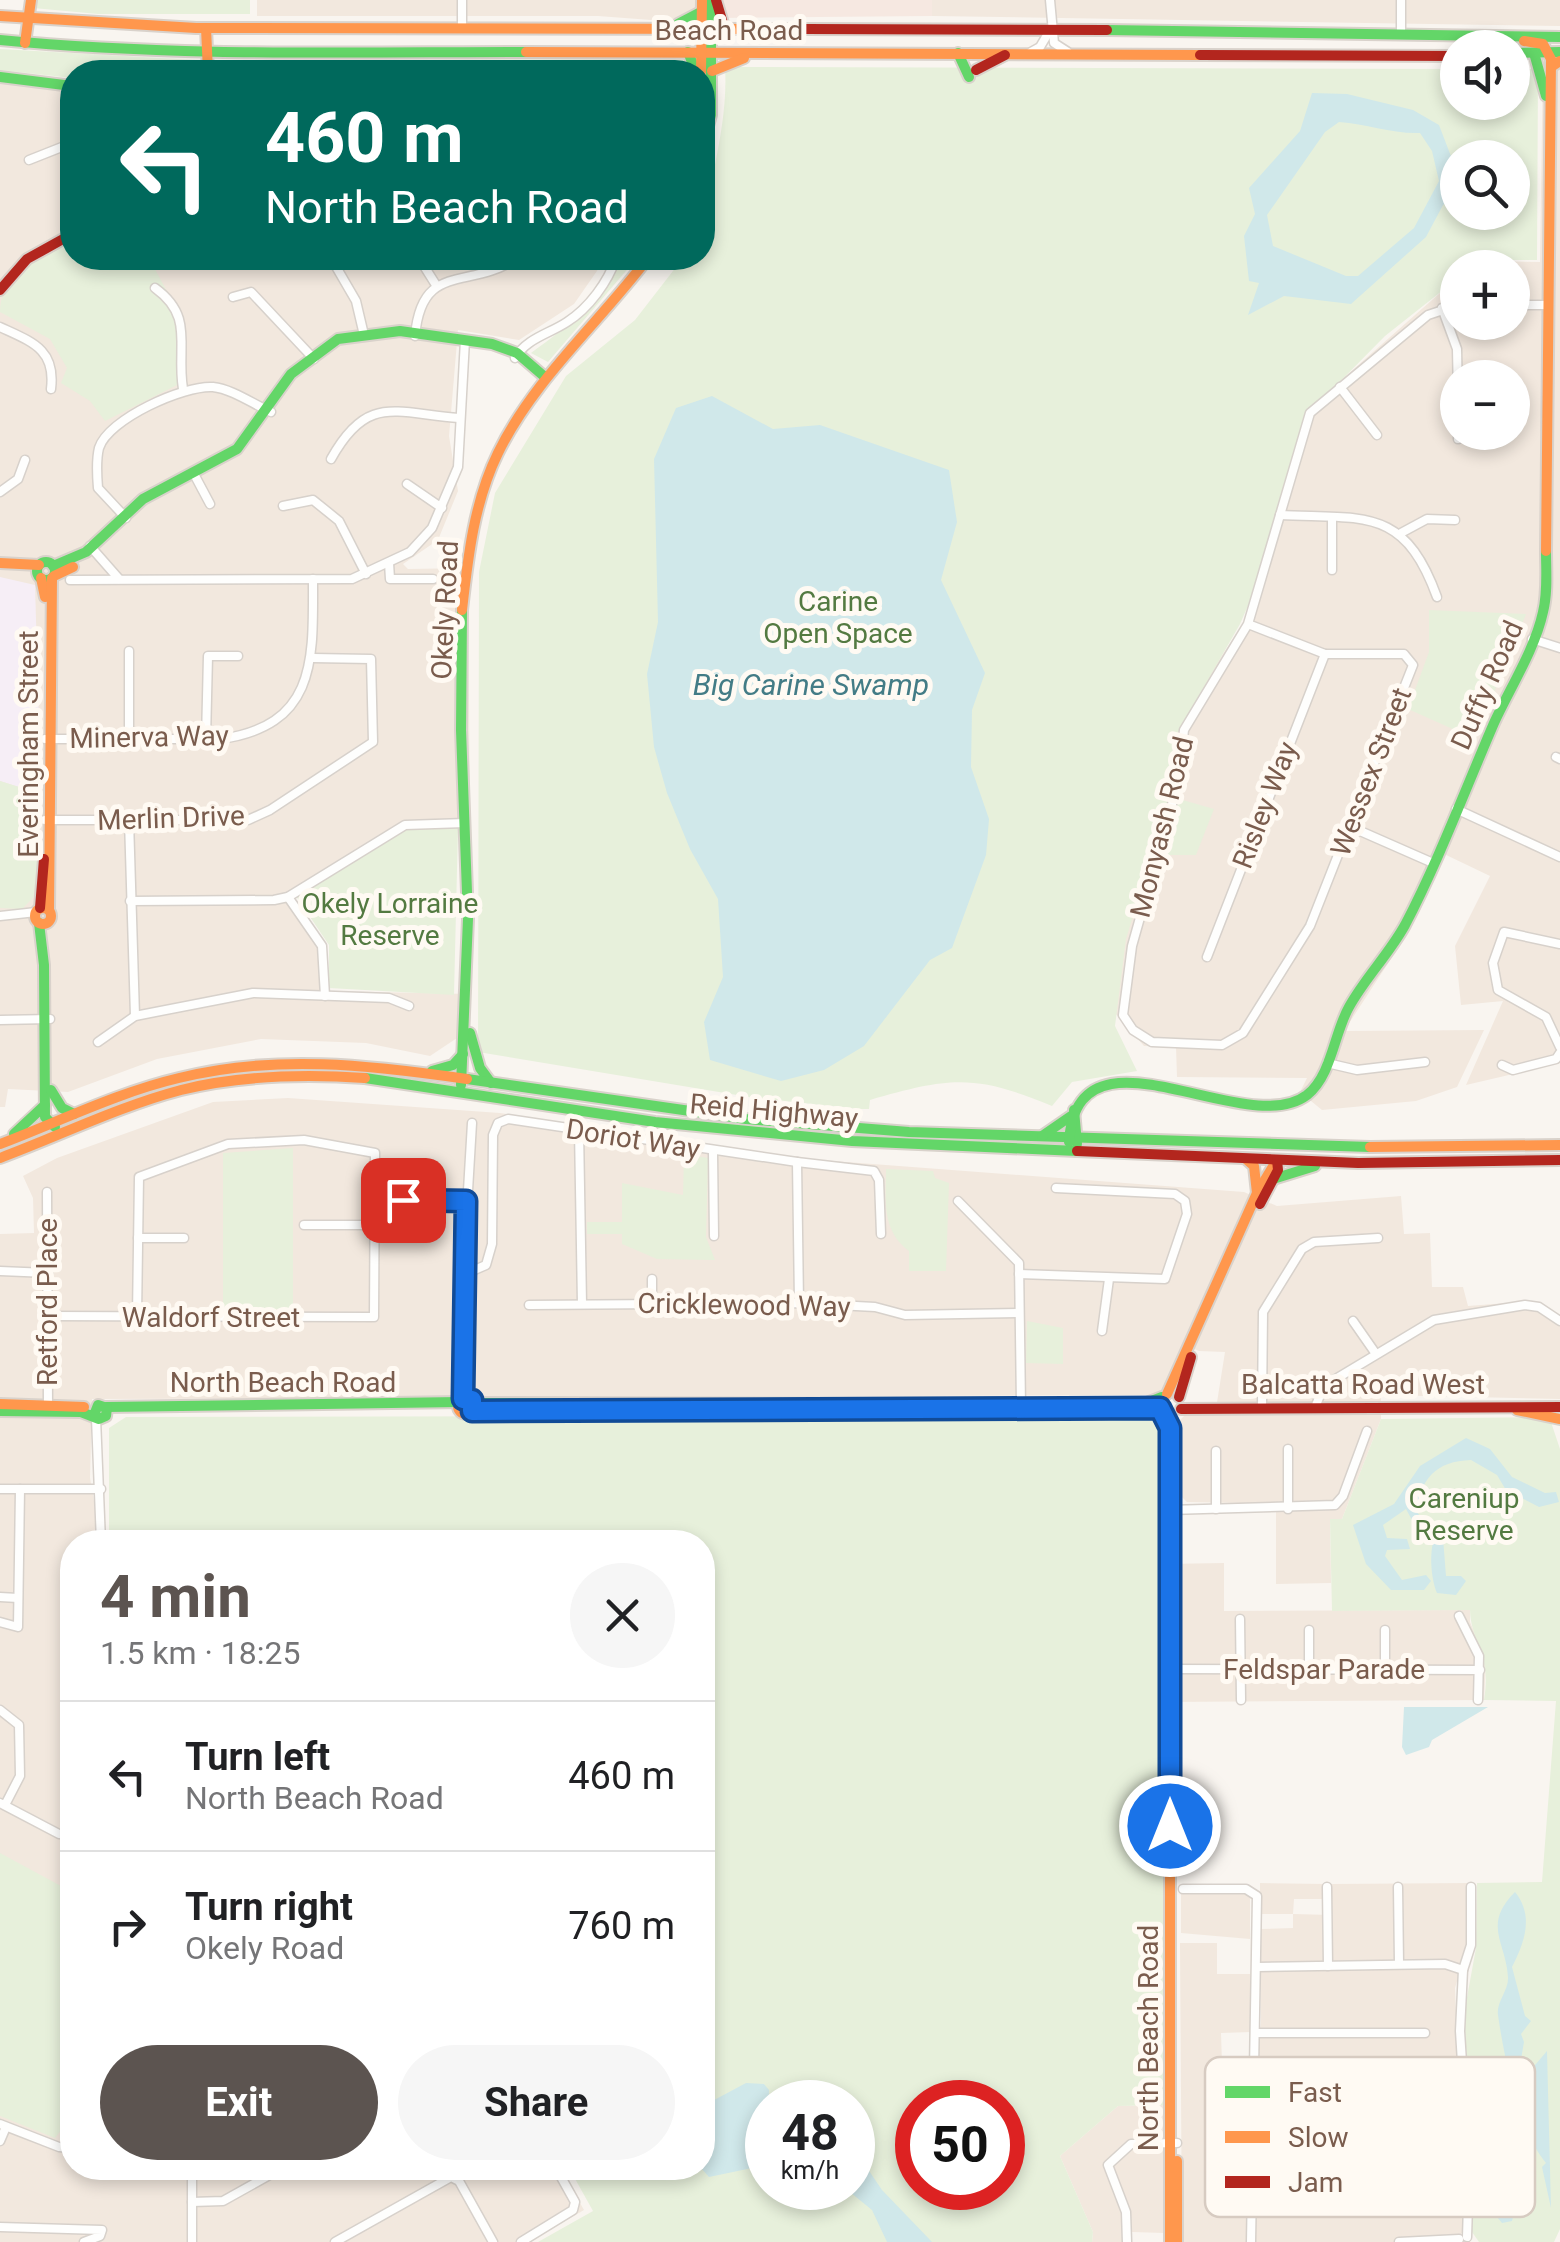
<!DOCTYPE html>
<meta charset="utf-8">
<style>
:root{--surface:#fff;--page:#f6f6f6;--text:#202124;--muted:#757577;--line:#e0e0e0;--accent:#5c5450}
body{margin:0;font-family:Roboto,sans-serif;background:var(--page);color:var(--text);height:100vh;display:flex;flex-direction:column;font-size:38px;white-space:nowrap}
*{box-sizing:border-box;margin:0}
p{font-size:32px;color:var(--muted)}
.icon{flex:none;width:55px;height:55px;fill:none;stroke:currentColor;stroke-width:2;stroke-linecap:round;stroke-linejoin:round}
.map{position:relative;flex:1;overflow:hidden}
.panel{position:absolute;left:60px;top:1530px;width:655px;height:650px;display:flex;flex-direction:column;background:var(--surface);border-radius:40px;box-shadow:0 5px 15px #0003}
.panel>*{flex:none}
.top-card{position:absolute;left:60px;top:60px;width:655px;height:210px;border-radius:40px;box-shadow:0 5px 15px #0003;background:#00695c;color:#fff;overflow:hidden}
.fabs{position:absolute;left:1440px;top:30px;display:grid;gap:20px}
.fabs a{display:grid;place-items:center;width:90px;height:90px;border-radius:50%;background:var(--surface);box-shadow:0 5px 15px #0003;font-size:50px}
.speed{position:absolute;left:745px;top:2080px;display:flex;gap:20px;font-size:50px;font-weight:700;text-align:center}
.speed>*{display:grid;place-content:center;width:130px;height:130px;border-radius:50%;background:var(--surface);box-shadow:0 5px 15px #0003;line-height:1}
.speed small{font-size:25px;font-weight:400}
.speed .limit{border:15px solid #d22;background:#fff;color:#111}
.pin{position:absolute;display:grid;place-items:center;width:85px;height:85px;color:#fff;margin:-42px;border-radius:20px;box-shadow:0 5px 15px #0006}
.me{position:absolute;width:110px;margin:-55px;rotate:0deg;stroke-linejoin:round;filter:drop-shadow(0 0 8px #0008)}
.turn{display:flex;align-items:center;gap:35px;height:210px;padding:0 40px;font-size:45px}
.turn .icon{width:130px;height:130px;stroke-width:2.5}
.turn b{display:block;font-size:70px;line-height:85px}
.round{display:grid;place-items:center;flex:none;width:105px;height:105px;border-radius:52px;background:var(--page)}
.headline{display:flex;align-items:center;justify-content:space-between;height:170px;padding:0 40px}
h1{font-size:60px;font-weight:700;line-height:75px;color:var(--accent)}
.action{display:flex;gap:20px;margin-top:auto;padding:20px 40px}
.action a{flex:1;height:115px;border-radius:60px;background:var(--accent);color:#fff;font-size:40px;font-weight:700;line-height:115px;text-align:center}
.action a+a{background:var(--page);color:var(--text)}
ul{padding:0;list-style:none}
li{display:flex;align-items:center;gap:30px;height:150px;padding:0 40px;border-top:2px solid var(--line)}
li div{flex:1}
li b{display:block;font-size:38px}
li em{font-style:normal}
.map>svg:first-child{display:block}
</style>
<div class="map">
<svg width="1560" height="2242" viewBox="0 0 1560 2242">
<rect width="100%" height="100%" fill="#f9f5f0"/>
<g fill="#f2e8de" fill-rule="evenodd">
<path d="M257 0H719L704 24 598 16H257Z"/>
<path d="M932 0H1560V26L932 16Z"/>
<path d="M1543 57H1560V1063L1466 1085 1503 1001 1461 1005 1455 946 1490 876 1442 853 1409 931 1344 1031 1484 1030 1457 1087 1416 1101 1322 1110 1300 1092 1307 1078 1177 1077 1176 1047 1144 1046 1115 1013 1122 944 1172 731 1244 622 1305 412 1457 278 1458 322H1512V268L1471 267 1479 261 1540 262ZM1458 378H1512V432H1458Z"/>
<path d="M397 60 404 72H201V61Z"/>
<path d="M0 71 72 80V258H606L574 304 519 340 458 330 449 436 458 491 438 540 403 564 408 569 468 568 470 830 409 829 291 896 326 943 328 991 470 994 469 1030 430 1056 366 1043 261 1039 157 1059 68 1092 8 1089 5 1107H0Z"/>
<path d="M288 1098 500 1113 780 1157 1244 1192 1277 1206 1401 1196 1404 1234 1430 1233 1432 1287H1463L1468 1306 1531 1301 1560 1323V1399L1381 1395V1419L1342 1519 1330 1520 1331 1583 1276 1584V1511L1242 1503 1187 1502 1180 1495V1420L1185 1415H1215L1225 1352 1199 1351 1183 1344 1161 1392 1153 1395 92 1399 90 1478 101 1542H72V2168H560L584 2210 529 2242H0V1234L34 1233 33 1198 23 1176 57 1158 213 1102Z"/>
<path d="M1224 1563V1611L1470 1610V1622L1486 1661 1484 1700 1165 1702V1564Z"/>
<path d="M1260 1883 1326 1884 1325 1899H1294L1293 1914 1331 1915V1884L1469 1883V1940L1455 1988 1465 2229 1454 2242H1182L1180 1943H1217V1974H1250L1251 2032 1221 2033 1222 2064 1255 2066 1261 2023 1260 1929 1293 1928V1914H1260Z"/>
<path d="M1181 1893H1246L1250 1897V1939L1181 1933Z"/>
<path d="M1165 2105 1164 2233 1132 2232V2242H1092L1093 2232 1060 2156 1118 2106Z"/>
</g>
<path fill="#f6e8e1" d="M719 0H932V16L719 18Z"/>
<path fill="#f6eef6" d="M0 577 35 585 41 794 0 781Z"/>
<g fill="#e7f0db" fill-rule="evenodd">
<path d="M34 0H250V14H98L33 8Z"/>
<path d="M0 49 196 60V72H72V78L0 70Z"/>
<path d="M690 59 689 72H383L373 60Z"/>
<path d="M725 67 1457 69 1458 102H1512L1513 69H1533L1538 74 1537 260H1482L1472 267 1458 268 1457 279 1385 336 1307 415 1260 578 1240 624 1178 732 1174 782 1126 939 1115 1026 1137 1071 1072 1082 1052 1106C975 1074 950 1077 870 1100L869 1109H858L749 1097 478 1052 479 572 495 493 566 376 635 320 683 258H702C703 193 729 133 725 67ZM1458 158H1512V212H1458Z"/>
<path d="M72 240V258H149L177 310 179 384 105 421 90 401 61 383 67 368 50 339 0 312C1 271 39 254 72 240Z"/>
<path d="M618 258H637L548 362 531 353C574 322 594 306 618 258Z"/>
<path d="M1429 610 1526 614 1475 739 1408 709 1429 652Z"/>
<path d="M0 781 41 794 36 895 22 909 0 908Z"/>
<path d="M1179 799 1214 809 1196 855H1163Z"/>
<path d="M406 828H458L454 995 329 988V945L296 896Z"/>
<path d="M293 1148V1309H223V1153Z"/>
<path d="M684 1154 708 1158 706 1237 715 1260 657 1259 622 1244V1234H587V1222H622V1183L683 1195Z"/>
<path d="M886 1169 933 1171 935 1178 949 1183 946 1271H909V1251C881 1230 886 1201 886 1169Z"/>
<path d="M1027 1321 1063 1328V1364L1026 1363Z"/>
<path d="M1131 1415 1158 1420 1160 1443 1165 2105 1118 2106 1060 2156 1093 2232 1092 2242H538L593 2211 569 2168H702V1542H109V1428L126 1417ZM768 2102H852V2188H768ZM918 2102H1002V2188H918Z"/>
<path d="M1539 1417 1551 1422 1560 1449V2229L1554 2242H1479L1472 2232 1473 2158 1464 2014 1476 1948 1477 1883 1542 1882 1556 1701 1484 1700C1492 1652 1471 1644 1470 1610L1332 1611 1330 1519H1342L1381 1419Z"/>
<path d="M0 1853 72 1892V2116L55 2138 0 2116Z"/>
</g>
<g fill="#d0e8ea" fill-rule="evenodd">
<path d="M1312 93 1347 94 1413 110 1439 125 1457 172 1455 196 1443 205 1426 237 1351 304 1284 296 1248 315 1259 283 1249 281 1244 236 1255 214 1249 188 1300 131ZM1339 122C1367 124 1392 134 1420 133L1432 151 1439 181 1414 228 1358 276H1346L1273 246 1267 215 1325 132Z"/>
<path d="M712 396 773 429 820 425 949 470 957 522 941 580 985 673 972 710 971 767 989 819 986 855 952 948 930 960 864 1046 824 1070 781 1081 710 1060 704 1022 723 977 718 899 690 849 667 793 654 747 647 674 658 622 654 459 676 408Z"/>
<path d="M1466 1438 1490 1449 1512 1477 1545 1493 1556 1492 1559 1502 1539 1507 1506 1490 1497 1475 1471 1460C1436 1461 1420 1479 1417 1512L1428 1528 1418 1531 1406 1509 1383 1525 1387 1538 1407 1539 1410 1549 1387 1550 1385 1556 1402 1580 1426 1575 1431 1581 1424 1590H1391L1366 1564 1353 1525 1394 1504 1420 1466Z"/>
<path d="M1461 1525 1443 1538 1446 1576H1461L1466 1581 1456 1595 1437 1593C1430 1576 1428 1543 1439 1528Z"/>
<path d="M1404 1707H1488L1432 1740 1429 1747 1406 1755 1402 1747Z"/>
<path d="M1515 1892C1534 1915 1525 1942 1512 1967L1525 2016 1531 2021 1521 2034 1524 2042 1520 2065 1530 2071 1547 2051 1551 2208 1542 2167 1546 2163C1519 2131 1504 2057 1498 2015 1496 2002 1509 1990 1508 1977 1506 1942 1482 1925 1515 1892Z"/>
<path d="M746 2083 764 2084 769 2090 767 2165 709 2177 701 2168 703 2106Z"/>
<path d="M1495 2107 1511 2144 1518 2150 1517 2167 1524 2172 1512 2221 1502 2223 1493 2212C1506 2183 1474 2129 1495 2107Z"/>
<path d="M853 2129 865 2165 882 2190 932 2242H887L872 2210 845 2188H852Z"/>
</g>
<g fill="none" stroke-linecap="round" stroke-linejoin="round">
<g stroke="#d7d1cb" stroke-width="11">
<g id="street">
<path d="M1050 0 1054 43 1068 52"/>
<path d="M462 27V0"/>
<path d="M1401 33V0"/>
<path d="M1031 52 1040 47 1050 30"/>
<path d="M293 72H314"/>
<path d="M29 160 72 143"/>
<path d="M331 258 356 301 364 335"/>
<path d="M419 258 436 285"/>
<path d="M155 288C195 317 176 346 183 389"/>
<path d="M233 297 251 292 314 359"/>
<path d="M1512 305H1548"/>
<path d="M1442 308 1457 349 1458 397"/>
<path d="M0 327C32 342 56 349 51 389"/>
<path d="M415 336C422 260 469 291 517 258"/>
<path d="M515 358C527 338 549 334 567 322 589 308 608 282 616 258"/>
<path d="M1340 387 1377 435"/>
<path d="M1458 432V439"/>
<path d="M331 459C367 394 394 413 459 418"/>
<path d="M194 474 210 504"/>
<path d="M407 484 442 508"/>
<path d="M0 492 18 479 25 460"/>
<path d="M283 506 313 500 339 521 366 574"/>
<path d="M1280 515C1364 519 1404 506 1437 597"/>
<path d="M126 518 98 488C97 476 96 460 99 448 108 419 184 385 213 387 232 389 253 404 271 412"/>
<path d="M1332 518V570"/>
<path d="M1401 533 1427 519 1455 520"/>
<path d="M90 546 119 579"/>
<path d="M389 563 390 579H433"/>
<path d="M70 580 352 579 410 552 432 528 458 467 465 340"/>
<path d="M1248 624 1325 654H1404L1413 665 1310 926 1243 1033 1222 1045 1152 1042 1133 1030 1123 1015 1132 946 1178 783 1184 730 1248 624 1310 413 1428 315 1458 305"/>
<path d="M1532 639 1560 648"/>
<path d="M129 651V739"/>
<path d="M45 739H221C318 725 313 658 313 579"/>
<path d="M206 739 208 656H238"/>
<path d="M1556 757 1560 759"/>
<path d="M1456 809 1560 857"/>
<path d="M45 820H248L270 810 373 742 371 659 313 658"/>
<path d="M129 820 135 1016"/>
<path d="M1351 827 1433 863"/>
<path d="M288 897 322 946 325 996"/>
<path d="M130 901 274 900 288 897 405 825 465 823"/>
<path d="M0 916 36 912"/>
<path d="M1560 944 1504 932 1493 963 1498 990 1546 1017 1560 1047"/>
<path d="M1207 957 1325 654"/>
<path d="M0 1020 50 1019"/>
<path d="M98 1042 135 1016 253 993 389 998 409 1006"/>
<path d="M1327 1063 1357 1070 1425 1062"/>
<path d="M1502 1065 1513 1070 1556 1059 1560 1053"/>
<path d="M579 1130 582 1304"/>
<path d="M713 1152 714 1236"/>
<path d="M797 1162 874 1171 879 1180 881 1234"/>
<path d="M47 1192 48 1408"/>
<path d="M375 1199 466 1201"/>
<path d="M958 1201 1019 1263 1021 1406"/>
<path d="M304 1225H376"/>
<path d="M138 1238H184"/>
<path d="M0 1271 48 1273"/>
<path d="M1019 1274 1165 1279 1187 1214 1185 1201 1175 1194 1056 1188"/>
<path d="M463 1275 486 1265 492 1244 493 1135 498 1123 508 1119 797 1162 799 1303"/>
<path d="M652 1279V1304"/>
<path d="M529 1305 799 1303 875 1307 905 1315 1018 1313"/>
<path d="M48 1316 374 1317 375 1153 304 1140 228 1144 139 1177 137 1316"/>
<path d="M1353 1321 1376 1354"/>
<path d="M1102 1331 1109 1279"/>
<path d="M463 1399V1275L472 1123"/>
<path d="M1316 1405 1324 1386 1434 1320 1525 1305 1539 1307 1560 1321"/>
<path d="M1262 1406 1263 1312 1302 1249 1314 1242 1378 1238"/>
<path d="M96 1418 101 1542"/>
<path d="M1288 1449V1509"/>
<path d="M1216 1451V1509"/>
<path d="M0 1489H101"/>
<path d="M1169 1510 1335 1505 1343 1496 1367 1431"/>
<path d="M0 1597 18 1598"/>
<path d="M1459 1616 1479 1656 1478 1700"/>
<path d="M1240 1619 1241 1700"/>
<path d="M0 1622 18 1627 20 1489"/>
<path d="M1385 1630V1670"/>
<path d="M1168 1669 1480 1670"/>
<path d="M1309 1670V1630"/>
<path d="M0 1710 19 1725 20 1776 5 1805"/>
<path d="M0 1803 59 1834 72 1835"/>
<path d="M1327 1887 1328 1966"/>
<path d="M1398 1887 1399 1964"/>
<path d="M1183 1889H1246L1257 1896 1251 2242"/>
<path d="M1258 1967 1445 1964 1463 1970"/>
<path d="M1258 2033H1425"/>
<path d="M1465 2100 1325 2103V2173H1469"/>
<path d="M0 2124 59 2147 72 2148"/>
<path d="M0 2141 6 2127"/>
<path d="M192 2168V2242"/>
<path d="M192 2202 223 2201 282 2168"/>
<path d="M0 2227 102 2230 100 2236 84 2242"/>
<path d="M1467 2237 1469 2173 1460 2031 1463 1970 1471 1945V1887"/>
<path d="M335 2242 451 2177 459 2181 493 2242"/>
<path d="M521 2242 573 2210 575 2202 556 2168"/>
<path d="M1127 2242 1126 2212 1108 2165 1131 2144 1177 2143"/>
<path d="M1399 2242 1459 2239"/>
</g>
</g>
<g stroke="#d9d2cb" stroke-width="14">
<g id="fast">
<path d="M678 24 701 12"/>
<path d="M1107 30 1560 37"/>
<path d="M0 40C175 57 351 52 526 52"/>
<path d="M688 52 696 72"/>
<path d="M958 53 969 77"/>
<path d="M1512 53 1560 52"/>
<path d="M1534 53 1546 96"/>
<path d="M0 77 72 86"/>
<path d="M702 148 711 115V0"/>
<circle cx="46" cy="571" r="9"/>
<path d="M53 566 86 552 143 499 237 449 291 374 338 339 400 331 492 344 517 353 546 378"/>
<path d="M39 923 44 965 45 1117 55 1127"/>
<path d="M470 1033 480 1068 491 1083"/>
<path d="M432 1071 453 1065 463 1054"/>
<path d="M365 1078 655 1122 852 1141 1077 1151"/>
<path d="M467 1079 746 1119 909 1132 1370 1147"/>
<path d="M461 1085 468 919 461 730 462 610"/>
<path d="M51 1090 62 1108 74 1114"/>
<path d="M1074 1110 1077 1144"/>
<path d="M14 1134 45 1105"/>
<path d="M1042 1136 1071 1116"/>
<path d="M1069 1142C1077 1013 1245 1142 1307 1095 1332 1075 1334 1033 1349 1007 1365 978 1389 954 1405 925 1439 860 1465 790 1494 723 1510 688 1535 649 1543 612 1548 592 1546 571 1546 551"/>
<path d="M1273 1179 1315 1166"/>
<path d="M474 1403 1144 1404 1162 1397"/>
<path d="M106 1407 460 1402"/>
<path d="M0 1411 81 1412 99 1419 106 1416 107 1408 98 1405 94 1415"/>
</g>
</g>
<g stroke="#d9d2cb" stroke-width="14">
<g id="slow">
<path d="M0 16 196 28 806 29"/>
<path d="M206 28 208 72"/>
<path d="M1524 41 1543 44 1551 59 1546 551"/>
<path d="M25 43 31 0"/>
<path d="M526 52 1200 55"/>
<path d="M1551 67 1560 61"/>
<path d="M712 71 744 58"/>
<path d="M701 72 702 0"/>
<path d="M0 563 39 565"/>
<path d="M54 576 73 567"/>
<path d="M41 578 45 597"/>
<path d="M462 610C468 557 474 502 498 453 534 379 599 323 648 258"/>
<circle cx="43" cy="916" r="8"/>
<path d="M49 910 52 578"/>
<path d="M0 1144C58 1122 119 1092 179 1078 275 1054 370 1065 467 1079"/>
<path d="M1370 1147 1560 1145"/>
<path d="M0 1158C59 1136 120 1106 181 1090 241 1075 304 1074 365 1078"/>
<path d="M1246 1159 1254 1166 1257 1193"/>
<path d="M1167 1394 1257 1193 1277 1160"/>
<circle cx="466" cy="1406" r="8"/>
<path d="M0 1404 84 1407"/>
<path d="M1517 1410 1560 1419"/>
<path d="M472 1411H525"/>
<path d="M1166 1414 1170 1429V2242"/>
<path d="M1177 2161V2242"/>
</g>
</g>
<g stroke="#d9d2cb" stroke-width="14">
<g id="jam">
<path d="M716 0 725 30"/>
<path d="M806 29 1107 30"/>
<path d="M1200 55 1458 56"/>
<path d="M976 70 1005 55"/>
<path d="M0 290 27 259 72 234"/>
<path d="M40 908 44 859"/>
<path d="M1077 1151 1358 1163 1560 1160"/>
<path d="M1260 1204 1278 1170 1277 1160"/>
<path d="M1179 1397 1191 1357"/>
<path d="M1181 1409 1560 1407"/>
</g>
</g>
<use href="#street" stroke="#fefefd" stroke-width="8"/>
<use href="#fast" stroke="#63d668" stroke-width="10"/>
<use href="#slow" stroke="#ff974d" stroke-width="10"/>
<use href="#jam" stroke="#b3261e" stroke-width="10"/>
</g>
<g fill="none" stroke-linecap="round" stroke-linejoin="round">
<g stroke="#114b97" stroke-width="25">
<path id="route" d="M403 1200 466 1201 463 1399 472 1400V1411L1160 1408 1170 1428V1826"/>
</g>
<use href="#route" stroke="#1a73e8" stroke-width="18"/>
</g>
<g text-anchor="middle" dominant-baseline="central" stroke-width="10" stroke-linejoin="round" paint-order="stroke">
<g font-size="28" fill="#7a5c4d" stroke="#fffaf3">
<text x="729" y="30">Beach Road</text>
<text transform="translate(445 610) rotate(-87)">Okely Road</text>
<text transform="translate(1487 685) rotate(-66)">Duffy Road</text>
<text transform="translate(149 737) rotate(-1)">Minerva Way</text>
<text transform="translate(28 744) rotate(-90)">Everingham Street</text>
<text transform="translate(1371 772) rotate(-69)">Wessex Street</text>
<text transform="translate(1265 805) rotate(-69)">Risley Way</text>
<text transform="translate(171 818) rotate(-2)">Merlin Drive</text>
<text transform="translate(1162 827) rotate(-76)">Monyash Road</text>
<text transform="translate(774 1111) rotate(5)">Reid Highway</text>
<text transform="translate(633 1139) rotate(9)">Doriot Way</text>
<text transform="translate(47 1302) rotate(-90)">Retford Place</text>
<text transform="translate(744 1305) rotate(1)">Cricklewood Way</text>
<text x="211" y="1317">Waldorf Street</text>
<text x="283" y="1382">North Beach Road</text>
<text x="1363" y="1384">Balcatta Road West</text>
<text x="1324" y="1669">Feldspar Parade</text>
<text transform="translate(1148 2038) rotate(-90)">North Beach Road</text>
</g>
<g font-size="28" fill="#537a41" stroke="#fffaf3">
<text x="838" y="601">Carine<tspan x="838" dy="32">Open Space</tspan></text>
<text x="390" y="903">Okely Lorraine<tspan x="390" dy="32">Reserve</tspan></text>
<text x="1464" y="1498">Careniup<tspan x="1464" dy="32">Reserve</tspan></text>
</g>
<g font-size="30" font-style="italic" fill="#437c86" stroke="#fffaf3">
<text x="811" y="684">Big Carine Swamp</text>
</g>
</g>
<rect x="1205" y="2057" width="330" height="160" rx="15" fill="#fffaf3" stroke="#d7cbc1" stroke-width="2.5"/>
<rect x="1225" y="2086" width="45" height="12" fill="#63d668"/>
<rect x="1225" y="2131" width="45" height="12" fill="#ff974d"/>
<rect x="1225" y="2176" width="45" height="12" fill="#b3261e"/>
<g font-size="28" fill="#7a5c4d">
<text x="1288" y="2102">Fast</text>
<text x="1288" y="2147">Slow</text>
<text x="1288" y="2192">Jam</text>
</g>
</svg>
<div class="fabs">
<a><svg class="icon" aria-label="sound" viewBox="0 0 24 24"><path d="M4 9h4l5-4v14l-5-4H4zM17 9q2 3 0 6"/></svg></a>
<a><svg class="icon" aria-label="search" viewBox="0 0 24 24"><circle cx="10" cy="10" r="6"/><path d="M15 15l6 6"/></svg></a>
<a>+</a>
<a>−</a>
</div>
<div class="speed"><div>48<small>km/h</small></div><div class="limit">50</div></div>
<div class="pin" style="left:403px;top:1200px;background:#d93025"><svg class="icon" aria-label="arrive" viewBox="0 0 24 24"><path d="M6 21V4h12l-3 4 3 4H6"/></svg></div>
<svg class="me" style="left:1170px;top:1826px" viewBox="-20 -20 40 40"><circle r="17" fill="#1a73e8" stroke="#fff" stroke-width="3"/><path d="M0-11L8 9 0 5-8 9z" fill="#fff"/></svg>
<div class="top-card">
<div class="turn"><svg class="icon" aria-label="left" viewBox="0 0 24 24"><path d="M17 20v-9H6M10 6l-5 5 5 5"/></svg><div><b>460 m</b>North Beach Road</div></div>
</div>
<section class="panel">
<div class="headline"><div><h1>4 min</h1><p>1.5 km · 18:25</p></div><a class="round"><svg class="icon" aria-label="close" viewBox="0 0 24 24"><path d="M6 6l12 12M18 6L6 18"/></svg></a></div>
<ul>
<li><svg class="icon" aria-label="left" viewBox="0 0 24 24"><path d="M17 20v-9H6M10 6l-5 5 5 5"/></svg><div><b>Turn left</b><p>North Beach Road</p></div><em>460 m</em></li>
<li><svg class="icon" aria-label="right" viewBox="0 0 24 24"><path d="M7 20v-9h11M14 6l5 5-5 5"/></svg><div><b>Turn right</b><p>Okely Road</p></div><em>760 m</em></li>
</ul>
<div class="action"><a>Exit</a><a>Share</a></div>
</section>
</div>
